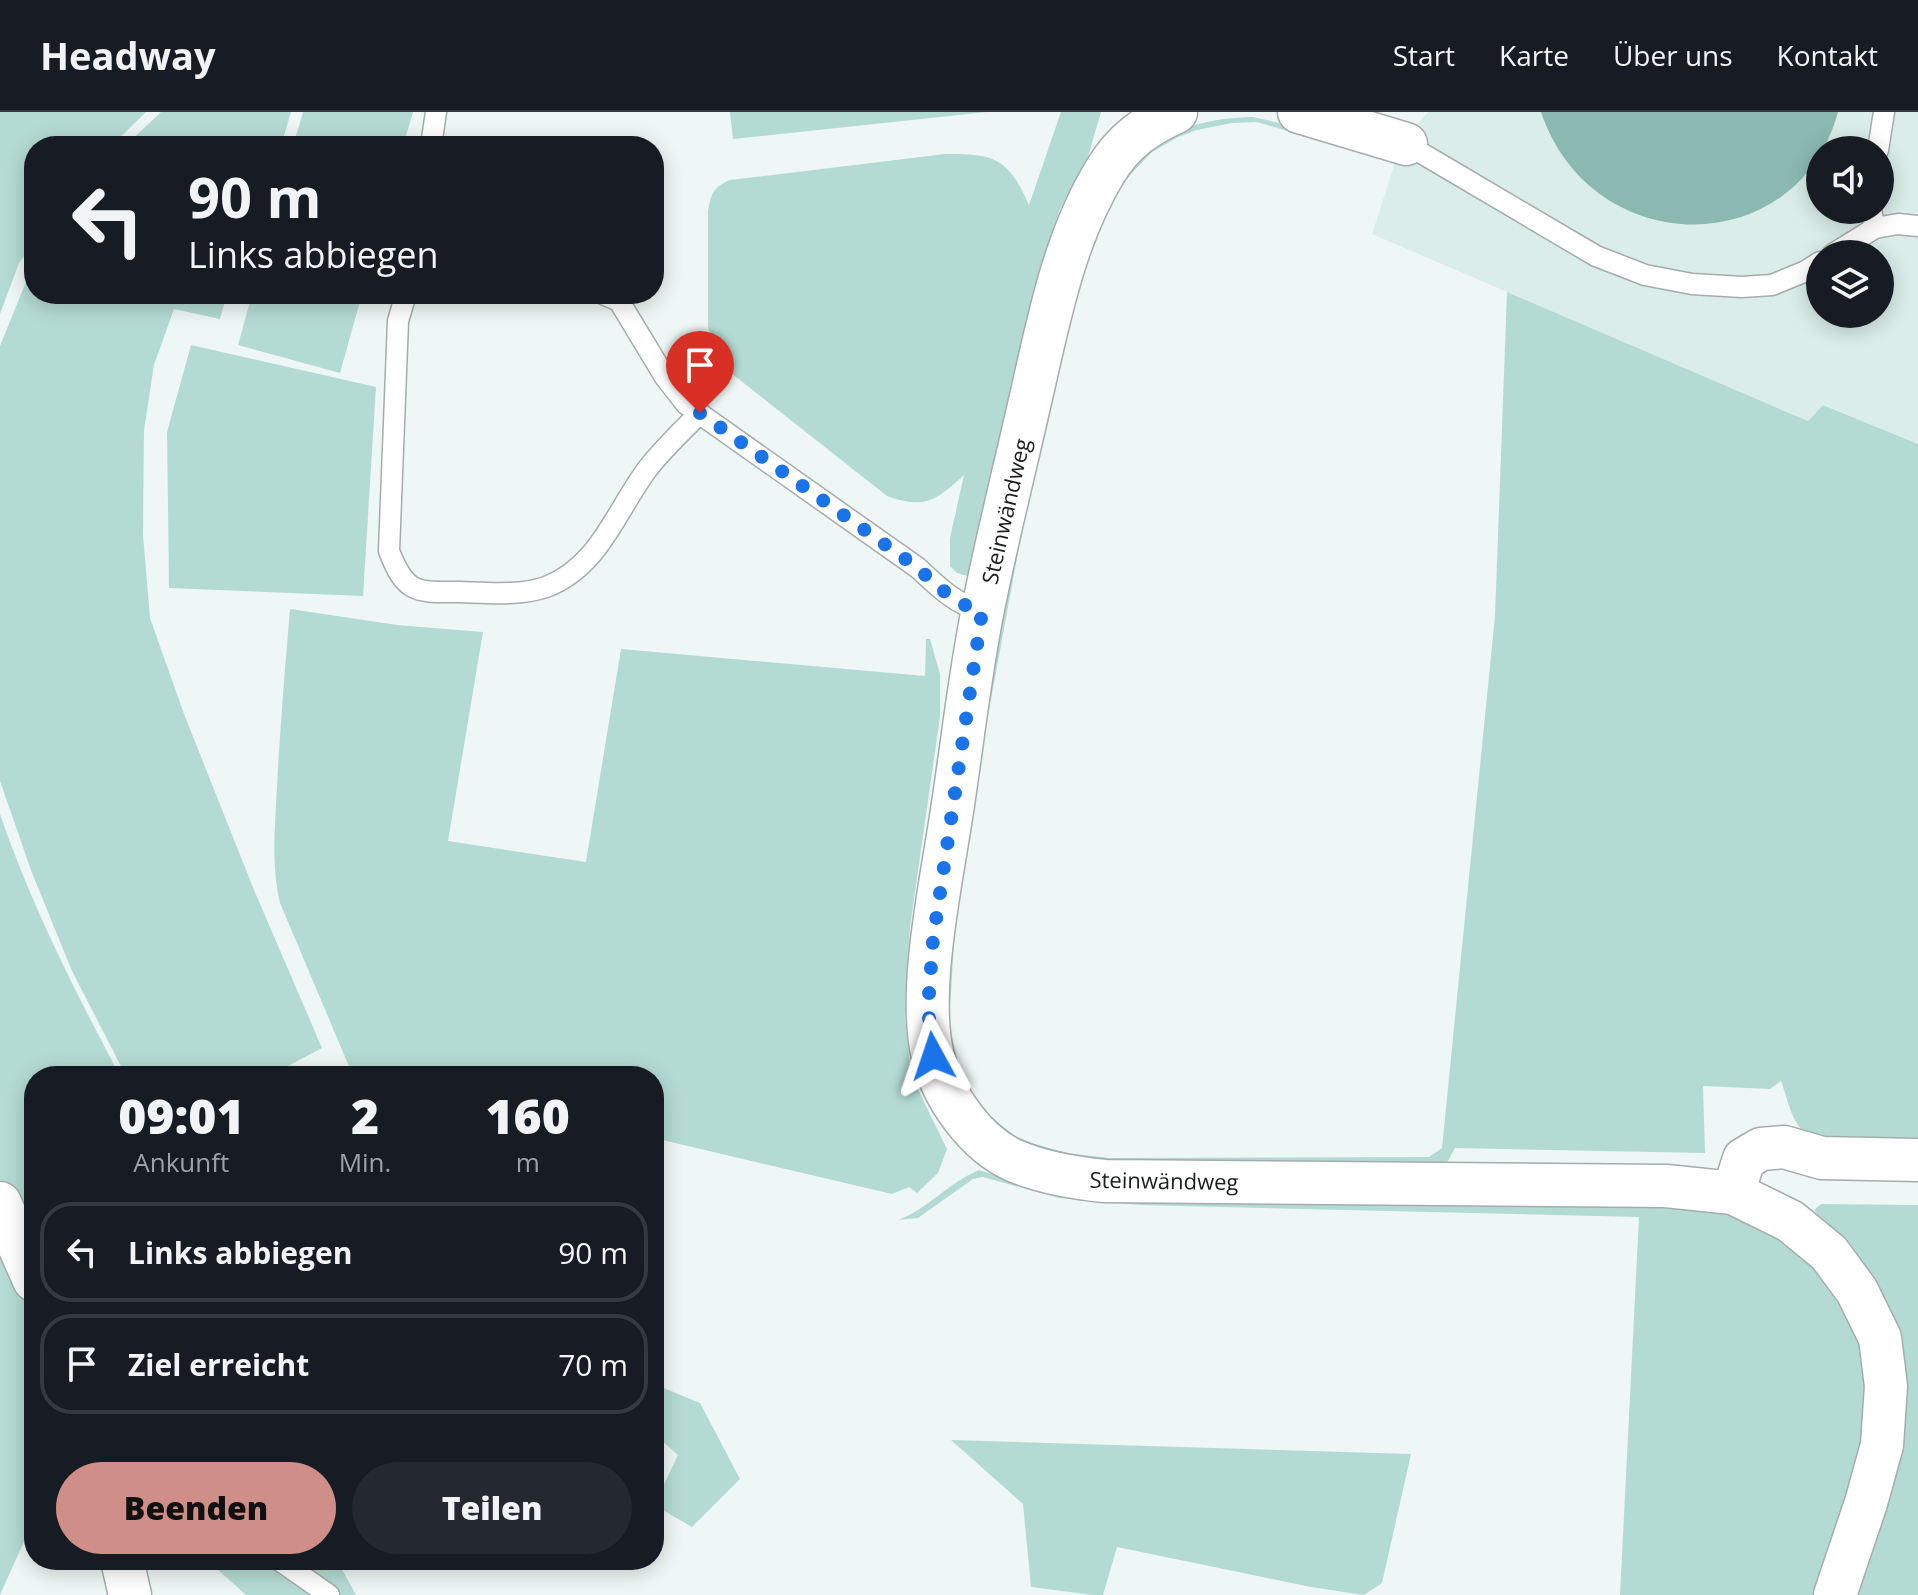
<!DOCTYPE html>
<html lang="de">
<meta charset="utf-8">
<style>
:root{--surface:#171b24;--page:#242831;--text:#f1f3f6;--muted:#9ea1a6;--line:#363941;--accent:#cf8e87}
body{margin:0;font-family:"Open Sans",sans-serif;background:var(--page);color:var(--text);height:100vh;display:flex;flex-direction:column;font-size:30px;white-space:nowrap}
*{box-sizing:border-box;margin:0}
p{font-size:26px;color:var(--muted)}
.icon{flex:none;width:44px;height:44px;fill:none;stroke:currentColor;stroke-width:2;stroke-linecap:round;stroke-linejoin:round}
.map{position:relative;flex:1;overflow:hidden}
.panel{position:absolute;left:24px;top:954px;width:640px;height:504px;display:flex;flex-direction:column;background:var(--surface);border-radius:32px;box-shadow:0 4px 20px #0003}
.panel>*{flex:none}
.banner{position:absolute;left:24px;top:24px;width:640px;height:168px;border-radius:32px;box-shadow:0 4px 20px #0003;background:#171b24;color:var(--text);overflow:hidden}
.controls{position:absolute;left:1806px;top:24px;display:grid;gap:16px}
.controls a{display:grid;place-items:center;width:88px;height:88px;border-radius:50%;background:var(--surface);box-shadow:0 4px 20px #0003;font-size:40px}
.pin{position:absolute;display:grid;place-items:center;width:68px;height:68px;color:#fff;margin:-82px -34px;border-radius:50% 50% 50% 0;rotate:-45deg;box-shadow:0 0 8px #0007}
.pin .icon{rotate:45deg}
.me{position:absolute;width:88px;margin:-44px;rotate:355deg;stroke-linejoin:round;filter:drop-shadow(0 0 6px #0008)}
.turn{display:flex;align-items:center;gap:28px;height:168px;padding:0 32px;font-size:36px}
.turn .icon{width:104px;height:104px;stroke-width:2.5}
.turn b{display:block;font-size:56px;line-height:68px}
.eta{display:flex;justify-content:space-evenly;align-items:center;height:136px;text-align:center}
.eta b{font-size:48px;font-weight:800;line-height:56px}
.cta{display:flex;gap:16px;margin-top:auto;padding:16px 32px}
.cta a{flex:1;height:92px;border-radius:48px;background:var(--accent);color:#111;font-size:32px;font-weight:800;line-height:92px;text-align:center}
.cta a+a{background:var(--page);color:var(--text)}
ul{padding:0;list-style:none}
li{display:flex;align-items:center;gap:24px;height:100px;margin:0 16px 12px;padding:0 16px;border:4px solid var(--line);border-radius:32px}
li div{flex:1}
li b{display:block;font-size:30px}
li em{font-style:normal}
header{display:flex;align-items:center;gap:48px;box-sizing:border-box;height:112px;padding:0 40px;background:var(--surface);border-bottom:2px solid var(--line)}
header strong{font-size:38px}
nav{display:flex;gap:44px;margin-inline-start:auto;font-size:28px}
.map>svg:first-child{display:block}
</style>
<header>
<strong>Headway</strong>
<nav><a>Start</a><a>Karte</a><a>Über uns</a><a>Kontakt</a></nav>
</header>
<div class="map">
<svg width="1918" height="1483" viewBox="0 0 1918 1483">
<rect width="100%" height="100%" fill="#eef7f5"/>
<path fill="#daede9" fill-rule="evenodd" d="M1428 0H1918V332L1824 293 1808 309 1372 122 1395 51 1413 17ZM1820 38H1880V98H1820ZM1820 142H1880V202H1820Z"/>
<g fill="#b4dbd3">
<path d="M0 0H146L111 34H34V131L19 151 0 202Z"/>
<path d="M161 0H291L281 34H125Z"/>
<path d="M303 0H413L403 34H293Z"/>
<path d="M730 0H987L733 27Z"/>
<path d="M1061 0H1101L1087 48 1060 97 1042 154 1014 273 974 466 957 461 950 454V426L964 363C936 388 926 398 887 384L731 261 708 216V99C711 82 713 75 730 68L945 42C995 41 1009 47 1029 93Z"/>
<path d="M1253 5 1314 19 1398 47 1395 51 1257 10 1232 11 1197 18 1178 25 1152 40 1129 64 1105 101 1090 136 1060 238 1034 353 988 604 956 796 949 915 963 967 989 1003 1015 1024 1035 1032 1067 1041 1109 1046 1429 1045 1442 1036 1495 504 1507 180 1808 309 1823 293 1918 332V1037C1878 1037 1820 1049 1796 1010 1789 998 1786 982 1781 969L1770 977 1703 974 1705 1041 1455 1036C1447 1050 1450 1053 1430 1057L1091 1052C1024 1040 972 1016 950 946 932 890 952 800 960 741 979 601 1004 462 1035 323 1051 253 1066 179 1093 112 1101 93 1113 75 1125 59 1156 18 1205 6 1253 5Z"/>
<path d="M34 150V182H227L220 207 174 197 154 253 144 318 143 423 150 506 184 602 254 778 322 936 269 964H126L72 859 32 761 0 669V234Z"/>
<path d="M252 182H362L340 261 238 233Z"/>
<path d="M191 233 376 275 363 484 169 476 167 320Z"/>
<path d="M290 497 397 513 483 520 448 729 586 750 621 537 925 564 926 527H930L940 562V605L910 815 905 906 911 963 947 1037 938 1061 917 1081 909 1075 892 1082 654 1026V964H371L351 959 280 791C271 752 275 714 277 675 280 616 285 556 290 497Z"/>
<path d="M0 702C31 793 75 879 120 964H34V1144L0 1067Z"/>
<path d="M979 1058 1026 1073 1706 1094 1759 1112 1811 1150 1848 1200 1861 1233 1868 1273 1869 1311 1816 1483H1620L1639 1105 1140 1093 1059 1086 983 1065 973 1067 918 1106 898 1108C928 1097 949 1070 979 1058Z"/>
<path d="M1821 1092 1918 1093V1483H1850L1874 1418 1858 1149 1814 1098Z"/>
<path d="M0 1132 34 1205V1407L0 1483Z"/>
<path d="M654 1272 700 1291 740 1367 692 1415 654 1393 678 1343 654 1322Z"/>
<path d="M951 1328 1411 1342 1382 1471 1364 1483 1311 1475 1117 1435 1103 1483H1093L1031 1475 1023 1392Z"/>
<path d="M207 1448H337L356 1483H246Z"/>
</g>
<path fill="#8bb9b1" d="M1541 0H1838C1797 151 1591 149 1541 0Z"/>
<g fill="none" stroke-linecap="round" stroke-linejoin="round">
<g stroke="#a4adab" stroke-width="23">
<g id="service">
<path d="M1406 32 1596 144 1645 163 1692 172 1742 175 1772 173 1806 159 1820 150"/>
<path d="M431 34 436 0"/>
<path d="M1878 38 1884 0"/>
<path d="M1875 116 1898 112 1918 114"/>
<path d="M1833 142 1875 116 1871 98"/>
<path d="M406 182 398 209 389 439C406 483 417 480 460 480 488 481 520 484 546 475 600 455 617 396 649 355 664 336 682 319 700 301"/>
<path d="M603 182 619 189 665 265 686 292 918 456C938 475 956 492 982 500"/>
<path d="M279 1448 329 1483"/>
</g>
</g>
<g stroke="#a4adab" stroke-width="45">
<g id="minor">
<path d="M1176 0C1145 14 1124 29 1106 58 1062 129 1047 217 1028 298 1013 364 996 431 983 497 969 566 962 636 951 705 941 772 917 880 933 945 943 985 976 1032 1015 1049 1044 1061 1074 1066 1105 1069L1666 1074 1733 1081 1790 1109 1829 1141 1857 1179 1880 1226 1886 1274 1882 1333 1866 1391 1835 1483"/>
<path d="M1299 0 1406 32"/>
<path d="M1733 1081 1744 1047 1761 1037 1784 1035 1822 1046 1918 1048"/>
<path d="M0 1091 34 1168"/>
<path d="M122 1448 130 1483"/>
</g>
</g>
<use href="#service" stroke="#fff" stroke-width="20"/>
<use href="#minor" stroke="#fff" stroke-width="42"/>
</g>
<g fill="none" stroke-linecap="round" stroke-linejoin="round">
<path stroke="#1a73e8" stroke-width="14" stroke-dasharray="0 25.2" d="M700 301 918 456C938 475 956 492 982 500L933 828 928 896 933 944"/>
</g>
<g text-anchor="middle" dominant-baseline="central" stroke-width="6" stroke-linejoin="round" paint-order="stroke">
<g font-size="22" fill="#1a1d1d" stroke="#fff">
<text transform="translate(1005 399) rotate(-77)">Steinwändweg</text>
<text transform="translate(1164 1068) rotate(1)">Steinwändweg</text>
</g>
</g>
</svg>
<div class="controls">
<a><svg class="icon" aria-label="sound" viewBox="0 0 24 24"><path d="M4 9h4l5-4v14l-5-4H4zM17 9q2 3 0 6"/></svg></a>
<a><svg class="icon" aria-label="layers" viewBox="0 0 24 24"><path d="M12 4l9 5-9 5-9-5zM3 14l9 5 9-5"/></svg></a>
</div>
<div class="pin" style="left:700px;top:301px;background:#d93025"><svg class="icon" aria-label="arrive" viewBox="0 0 24 24"><path d="M6 21V4h12l-3 4 3 4H6"/></svg></div>
<svg class="me" style="left:933px;top:944px" viewBox="-20 -20 40 40"><path d="M0-17L14 15 0 8-14 15z" fill="#1a73e8" stroke="#fff" stroke-width="4"/></svg>
<div class="banner">
<div class="turn"><svg class="icon" aria-label="left" viewBox="0 0 24 24"><path d="M17 20v-9H6M10 6l-5 5 5 5"/></svg><div><b>90 m</b>Links abbiegen</div></div>
</div>
<section class="panel">
<div class="eta">
<div><b>09:01</b><p>Ankunft</p></div>
<div><b>2</b><p>Min.</p></div>
<div><b>160</b><p>m</p></div>
</div>
<ul>
<li><svg class="icon" aria-label="left" viewBox="0 0 24 24"><path d="M17 20v-9H6M10 6l-5 5 5 5"/></svg><div><b>Links abbiegen</b></div><em>90 m</em></li>
<li><svg class="icon" aria-label="arrive" viewBox="0 0 24 24"><path d="M6 21V4h12l-3 4 3 4H6"/></svg><div><b>Ziel erreicht</b></div><em>70 m</em></li>
</ul>
<div class="cta"><a>Beenden</a><a>Teilen</a></div>
</section>
</div>
